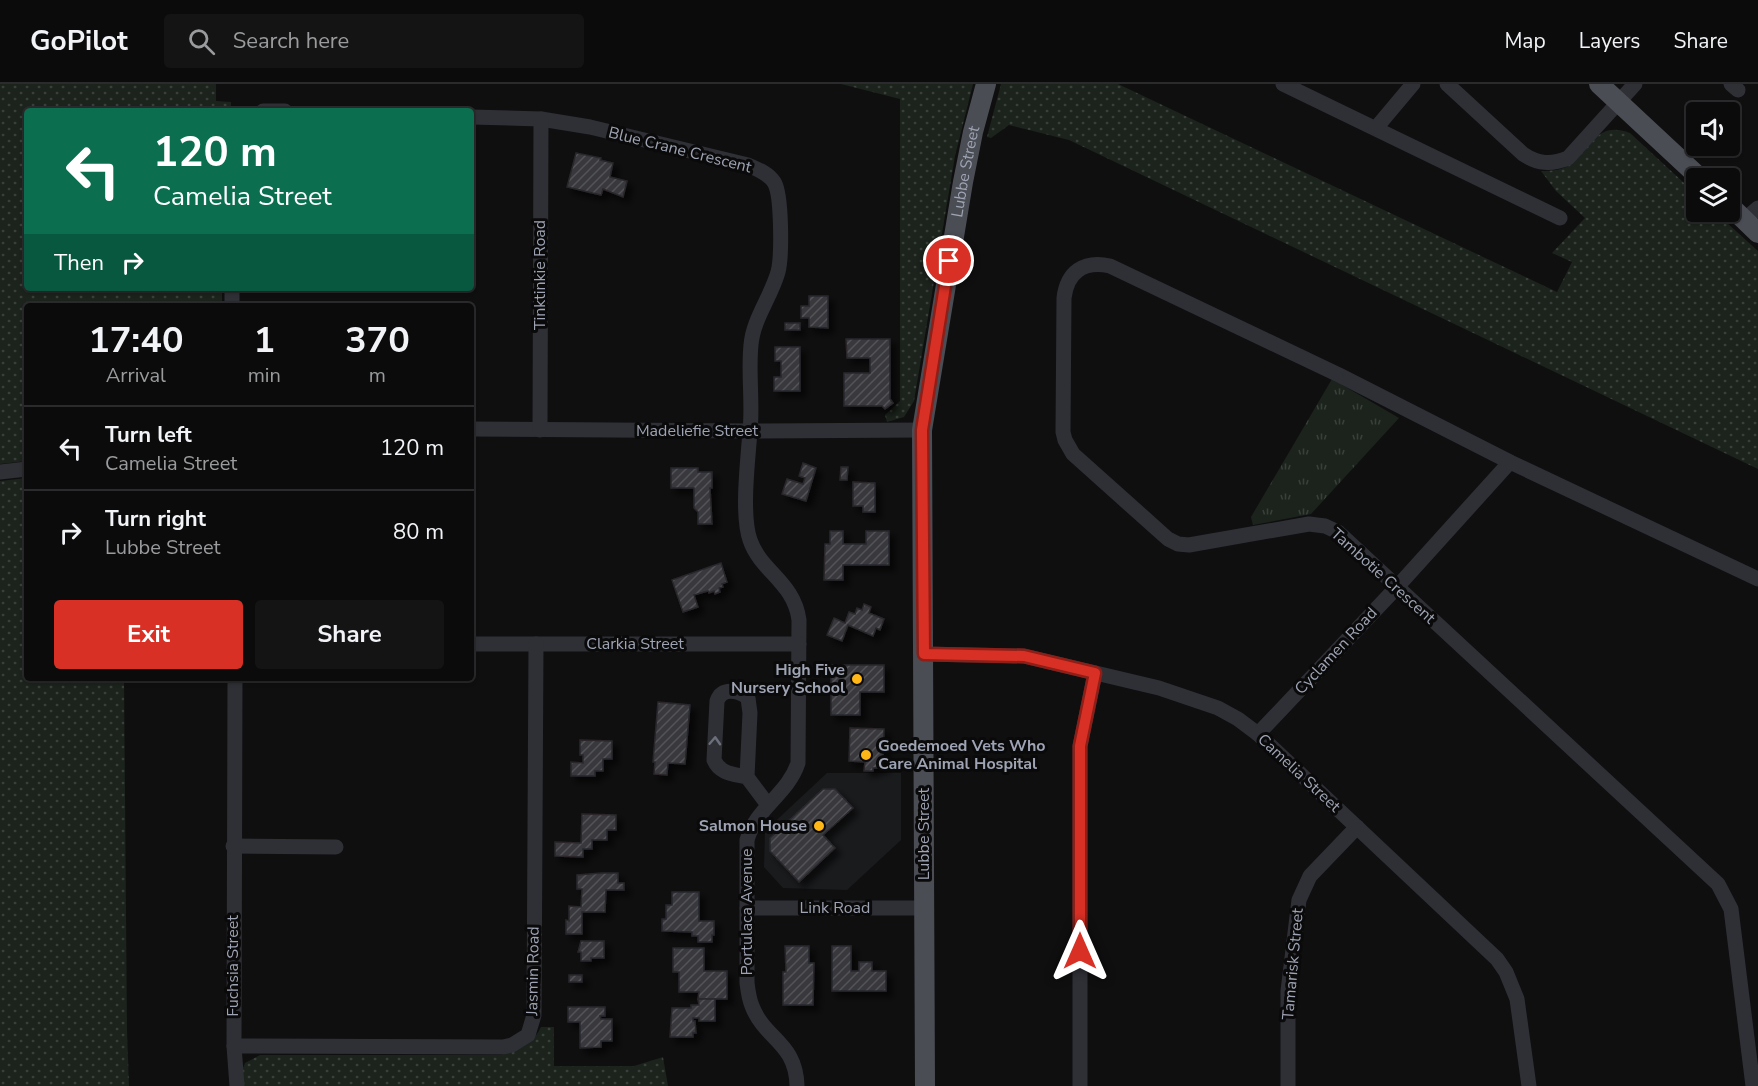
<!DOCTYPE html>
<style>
:root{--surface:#0b0b0c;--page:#141415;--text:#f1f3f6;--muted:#9a9b9d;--line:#2b2b2d;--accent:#d93025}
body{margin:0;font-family:"Nunito Sans",sans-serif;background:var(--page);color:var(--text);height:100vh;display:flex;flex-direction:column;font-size:22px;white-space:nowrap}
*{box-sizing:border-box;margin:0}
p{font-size:20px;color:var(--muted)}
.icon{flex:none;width:33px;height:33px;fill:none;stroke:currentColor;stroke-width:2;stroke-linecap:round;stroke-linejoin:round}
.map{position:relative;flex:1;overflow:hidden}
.sheet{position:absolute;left:24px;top:219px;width:450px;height:378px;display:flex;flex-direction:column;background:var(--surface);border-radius:6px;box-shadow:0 2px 4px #0004,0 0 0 2px var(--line)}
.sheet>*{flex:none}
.top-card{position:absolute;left:24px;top:24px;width:450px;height:183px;border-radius:6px;box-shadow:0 2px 4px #0004,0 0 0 2px var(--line);background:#0b6e4f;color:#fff;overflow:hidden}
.buttons{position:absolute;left:1686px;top:18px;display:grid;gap:12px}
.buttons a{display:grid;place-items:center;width:54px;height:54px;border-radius:6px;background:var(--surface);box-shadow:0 2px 4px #0004,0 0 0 2px var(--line);font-size:30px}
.pin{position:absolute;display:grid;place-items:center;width:51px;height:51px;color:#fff;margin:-26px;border:3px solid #fff;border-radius:50%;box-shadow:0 2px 6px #0007}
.me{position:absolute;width:66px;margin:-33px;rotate:0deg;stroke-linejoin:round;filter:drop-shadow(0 0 4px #0008)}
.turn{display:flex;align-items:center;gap:21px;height:126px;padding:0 30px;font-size:27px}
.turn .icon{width:78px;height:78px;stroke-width:2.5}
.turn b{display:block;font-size:42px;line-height:51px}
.then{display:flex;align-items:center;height:57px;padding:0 30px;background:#0003;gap:12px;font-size:22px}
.eta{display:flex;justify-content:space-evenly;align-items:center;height:102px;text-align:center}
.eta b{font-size:36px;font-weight:700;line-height:42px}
.cta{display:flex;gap:12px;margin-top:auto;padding:12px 30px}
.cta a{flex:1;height:69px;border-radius:6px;background:var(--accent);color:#fff;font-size:24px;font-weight:700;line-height:69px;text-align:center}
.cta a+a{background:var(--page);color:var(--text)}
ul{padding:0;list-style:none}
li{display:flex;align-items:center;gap:18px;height:84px;padding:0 30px;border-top:2px solid var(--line)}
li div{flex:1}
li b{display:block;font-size:22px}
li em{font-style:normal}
header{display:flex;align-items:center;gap:36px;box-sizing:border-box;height:84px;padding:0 30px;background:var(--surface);border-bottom:2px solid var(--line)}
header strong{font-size:28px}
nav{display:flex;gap:33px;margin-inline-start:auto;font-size:21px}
.search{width:420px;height:54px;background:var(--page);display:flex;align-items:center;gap:15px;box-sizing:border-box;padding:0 21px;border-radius:6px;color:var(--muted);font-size:22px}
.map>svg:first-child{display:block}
</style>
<header>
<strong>GoPilot</strong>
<div class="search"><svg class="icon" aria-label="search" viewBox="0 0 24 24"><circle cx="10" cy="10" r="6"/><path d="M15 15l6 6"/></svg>Search here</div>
<nav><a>Map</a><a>Layers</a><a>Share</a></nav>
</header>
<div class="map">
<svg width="1758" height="1002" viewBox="0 0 1758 1002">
<defs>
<pattern id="grass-dots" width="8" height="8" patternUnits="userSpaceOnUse" patternTransform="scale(1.5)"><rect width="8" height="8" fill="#1b231c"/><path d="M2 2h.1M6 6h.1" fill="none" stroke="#39403b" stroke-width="1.8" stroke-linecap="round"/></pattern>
<pattern id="park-tufts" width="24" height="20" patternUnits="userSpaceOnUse" patternTransform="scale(1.5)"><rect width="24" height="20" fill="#1b231c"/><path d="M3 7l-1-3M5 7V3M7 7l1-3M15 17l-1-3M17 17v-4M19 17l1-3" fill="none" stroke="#39403b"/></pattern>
<pattern id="building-hatch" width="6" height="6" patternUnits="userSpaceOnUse" patternTransform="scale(1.5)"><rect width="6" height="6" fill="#38393e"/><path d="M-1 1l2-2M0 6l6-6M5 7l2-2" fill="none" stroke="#525358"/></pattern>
<filter id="shadow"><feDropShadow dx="5.5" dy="5.5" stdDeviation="3" flood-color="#0009"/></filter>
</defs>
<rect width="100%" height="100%" fill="#0f0f10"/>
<path fill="#1a1b1d" d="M827 689H901V756L847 806 783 804 764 783 765 747Z"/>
<g fill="url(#grass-dots)">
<path d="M0 0H216V17L231 18V27H27V204H222V222H27V377L0 380Z"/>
<path d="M841 0H973L955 72 914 317 904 333 887 338 885 331 900 317V15Z"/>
<path d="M1001 0H1118L1557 208 1572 178 1552 169 1585 134 1556 107 1541 87C1552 87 1564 86 1572 79 1593 61 1598 37 1630 49L1696 110V128H1715L1758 167V385L1069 56 1009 41 991 54 987 53Z"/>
<path d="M27 394V594H124L127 946 129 1002H0V397Z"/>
<path d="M541 943H554V982H634L663 973 668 1002H243L241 989 245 979 260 971H502C520 965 533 960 541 943Z"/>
</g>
<path fill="url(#park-tufts)" d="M1332 295 1399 334 1311 430 1253 441 1251 433Z"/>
<g fill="url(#building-hatch)" stroke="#29282c" stroke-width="1.5" filter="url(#shadow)">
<path d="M576 69 601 74 600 76 613 79 610 93 627 97 623 113 603 105 601 111 567 103Z"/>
<path d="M809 212H828V244L809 243V234H801V222H809Z"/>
<rect x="785" y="239" width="15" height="7"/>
<path d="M846 255H890V315L893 319 885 325 882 322H844V289H870V274H847Z"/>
<path d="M775 263H800V307H774V293H781V277H775Z"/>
<path d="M803 379 816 384 806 417 782 410 787 395 803 400 805 394 799 392Z"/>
<path d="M841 383H848L847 396H840Z"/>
<path d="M671 384H698V388H712V404H710L712 440H698V428L694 424V404H671Z"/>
<path d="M853 398 875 399V428H863V422H853Z"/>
<path d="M830 447H843V460H866V447H889V481H843V496H824L825 460H830Z"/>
<path d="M721 479 727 498 722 500 723 503 719 504 720 508 715 510 714 507 709 509 708 507 694 511 698 523 683 528 672 496Z"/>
<path d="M864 520 871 523 869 529 884 535 880 546 876 544 873 552 848 541 842 557 827 551 834 534 845 539 849 528 855 530 857 524 862 526Z"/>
<path d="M831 581H884V608H860V631H831Z"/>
<path d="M658 618 690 621 685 680 668 679 667 691 654 690 655 678H653Z"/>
<path d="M850 644 884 645 883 684H873V687H864L865 678 849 677Z"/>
<path d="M580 656 612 657V675H603V687H595V692H571V678L583 679V671H580Z"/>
<path d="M823 705H835L853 724 823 751 835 764 799 798 770 767V754Z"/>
<path d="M582 730 616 731V746H607V756H592V765H583V773L555 772V758L581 759Z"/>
<path d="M602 789H618V799H624V806H606L605 828H582V850H566V836L569 837V822L581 823 582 805H577V791Z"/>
<path d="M672 808H699V837H714V851H712V858H698V852H692V848L662 847V835H666V821H672Z"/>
<path d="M581 857H604V874H591V877H581V868H578Z"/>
<path d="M785 862H809V879H814L813 921H783V888H786Z"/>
<path d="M832 862H851V887H859V878H872V887H886V907H832Z"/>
<path d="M673 864H704V887H727V915H698L699 908H679V888H673Z"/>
<rect x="569" y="891" width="13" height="7"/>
<path d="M698 915H715V937H699V934H693V937H695L696 949H693V953H670L672 924H691V921H699Z"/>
<path d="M568 923H605V932H600L601 935H612V957H601V963L580 964V938H568Z"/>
</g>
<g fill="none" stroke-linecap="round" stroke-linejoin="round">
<g stroke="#2f3036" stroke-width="15">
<path d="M1283 0 1560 134"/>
<path d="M1447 0 1523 70C1538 80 1551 81 1568 74L1635 0"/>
<path d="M1731 0 1738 6"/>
<path d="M263 27H285"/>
<path d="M471 33 541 35 590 43 748 81C757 85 768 89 774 98 782 110 782 173 778 188 771 213 753 235 751 261 748 289 753 319 750 347 748 376 741 430 750 456 761 488 794 498 799 536L798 679C788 710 756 724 747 756V899C748 907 749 915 752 922 765 956 796 958 797 1002"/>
<path d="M1376 44 1413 0"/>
<path d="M1744 136 1758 124"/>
<path d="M232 204V222"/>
<path d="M471 345 750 347 922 346"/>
<path d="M540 346 541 35"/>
<path d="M0 388 27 385"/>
<path d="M471 560H799"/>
<path d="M924 570 1024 572 1159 604 1218 624 1238 635 1258 650 1497 875 1506 888 1517 915 1529 1002"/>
<path d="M235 594 234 962 237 1002"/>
<path d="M1258 650 1397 503 1510 378"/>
<path d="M747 693C734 690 720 690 714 676L717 617C722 603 738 606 748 614L750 629 747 693 768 721"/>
<path d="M233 762 336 763"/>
<path d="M747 824H924"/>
<path d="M234 962 503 963 512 961 528 951 534 931 536 560"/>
<path d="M1080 1002V662L1095 589"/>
<path d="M1288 1002V907L1299 816 1310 792 1357 743"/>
<path d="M1753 1002 1731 825 1718 800 1338 448 1325 442 1309 440 1189 461 1178 460 1168 455 1073 370 1065 356 1063 348 1064 214C1067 188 1084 176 1110 182L1339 291 1510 378 1758 495"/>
</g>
<g stroke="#4b4d55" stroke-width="20">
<path d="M1599 0 1700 94"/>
<path d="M1730 122 1758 149"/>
<path id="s1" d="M925 1002 922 346 963 98 973 48 986 0"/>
</g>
</g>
<defs><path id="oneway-chevron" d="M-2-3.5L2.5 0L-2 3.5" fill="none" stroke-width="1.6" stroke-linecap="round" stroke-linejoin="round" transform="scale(1.5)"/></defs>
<use stroke="#6c707b" href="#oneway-chevron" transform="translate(715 657) rotate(-87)"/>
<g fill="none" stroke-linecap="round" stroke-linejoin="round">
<g stroke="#8d1f18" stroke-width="15">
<path id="route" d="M949 177 922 346 924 570 1024 572 1095 589 1080 662V867"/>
</g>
<use href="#route" stroke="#d93025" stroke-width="10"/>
</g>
<g fill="#ffb718" stroke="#0a0a0b" stroke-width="2">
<circle cx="857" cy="595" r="6"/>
<circle cx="866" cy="671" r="6"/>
<circle cx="819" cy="742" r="6"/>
</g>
<g text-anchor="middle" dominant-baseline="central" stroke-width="6" stroke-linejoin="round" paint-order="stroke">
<g font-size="16" fill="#9ea4b3" stroke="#0a0a0b">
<text transform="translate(680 66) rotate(14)">Blue Crane Crescent</text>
<text stroke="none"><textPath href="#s1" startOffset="918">Lubbe Street</textPath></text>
<text transform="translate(540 191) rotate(-90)">Tinktinkie Road</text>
<text x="697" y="347">Madeliefie Street</text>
<text transform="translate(1383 492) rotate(42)">Tambotie Crescent</text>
<text x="635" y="560">Clarkia Street</text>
<text transform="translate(1336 567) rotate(-47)">Cyclamen Road</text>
<text transform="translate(1299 689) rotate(43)">Camelia Street</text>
<text transform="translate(924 750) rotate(-90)">Lubbe Street</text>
<text x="835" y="824">Link Road</text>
<text transform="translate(747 828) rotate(-90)">Portulaca Avenue</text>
<text transform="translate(1293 880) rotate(-85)">Tamarisk Street</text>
<text transform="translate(233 882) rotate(-90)">Fuchsia Street</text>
<text transform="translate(533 887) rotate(-89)">Jasmin Road</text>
</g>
<g font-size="16" font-weight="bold" fill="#9ea4b3" stroke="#0a0a0b" text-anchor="end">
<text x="845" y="586">High Five<tspan x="845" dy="18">Nursery School</tspan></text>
<text x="878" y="662" text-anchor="start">Goedemoed Vets Who<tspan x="878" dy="18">Care Animal Hospital</tspan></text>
<text x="807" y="742">Salmon House</text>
</g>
</g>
</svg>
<div class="buttons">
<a><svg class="icon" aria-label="sound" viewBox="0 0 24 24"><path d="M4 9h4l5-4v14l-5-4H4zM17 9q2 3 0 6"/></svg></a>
<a><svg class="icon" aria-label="layers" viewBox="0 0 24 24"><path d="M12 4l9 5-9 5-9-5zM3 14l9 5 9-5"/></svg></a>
</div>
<div class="pin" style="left:949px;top:177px;background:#d93025"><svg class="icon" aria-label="arrive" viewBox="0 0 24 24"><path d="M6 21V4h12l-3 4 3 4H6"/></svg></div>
<svg class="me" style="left:1080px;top:867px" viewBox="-20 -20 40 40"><path d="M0-17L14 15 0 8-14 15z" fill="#d93025" stroke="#fff" stroke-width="4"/></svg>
<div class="top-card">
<div class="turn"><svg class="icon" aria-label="left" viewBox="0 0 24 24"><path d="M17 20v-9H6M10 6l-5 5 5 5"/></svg><div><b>120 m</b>Camelia Street</div></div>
<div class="then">Then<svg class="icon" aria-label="right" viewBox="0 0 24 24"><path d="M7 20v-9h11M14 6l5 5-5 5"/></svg></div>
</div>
<section class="sheet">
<div class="eta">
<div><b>17:40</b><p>Arrival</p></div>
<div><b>1</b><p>min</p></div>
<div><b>370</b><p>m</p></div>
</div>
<ul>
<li><svg class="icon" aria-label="left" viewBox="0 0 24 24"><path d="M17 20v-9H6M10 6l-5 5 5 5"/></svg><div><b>Turn left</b><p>Camelia Street</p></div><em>120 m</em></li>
<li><svg class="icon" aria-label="right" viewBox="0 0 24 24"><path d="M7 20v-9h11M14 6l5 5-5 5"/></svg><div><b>Turn right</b><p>Lubbe Street</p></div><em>80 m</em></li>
</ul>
<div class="cta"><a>Exit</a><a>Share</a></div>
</section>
</div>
